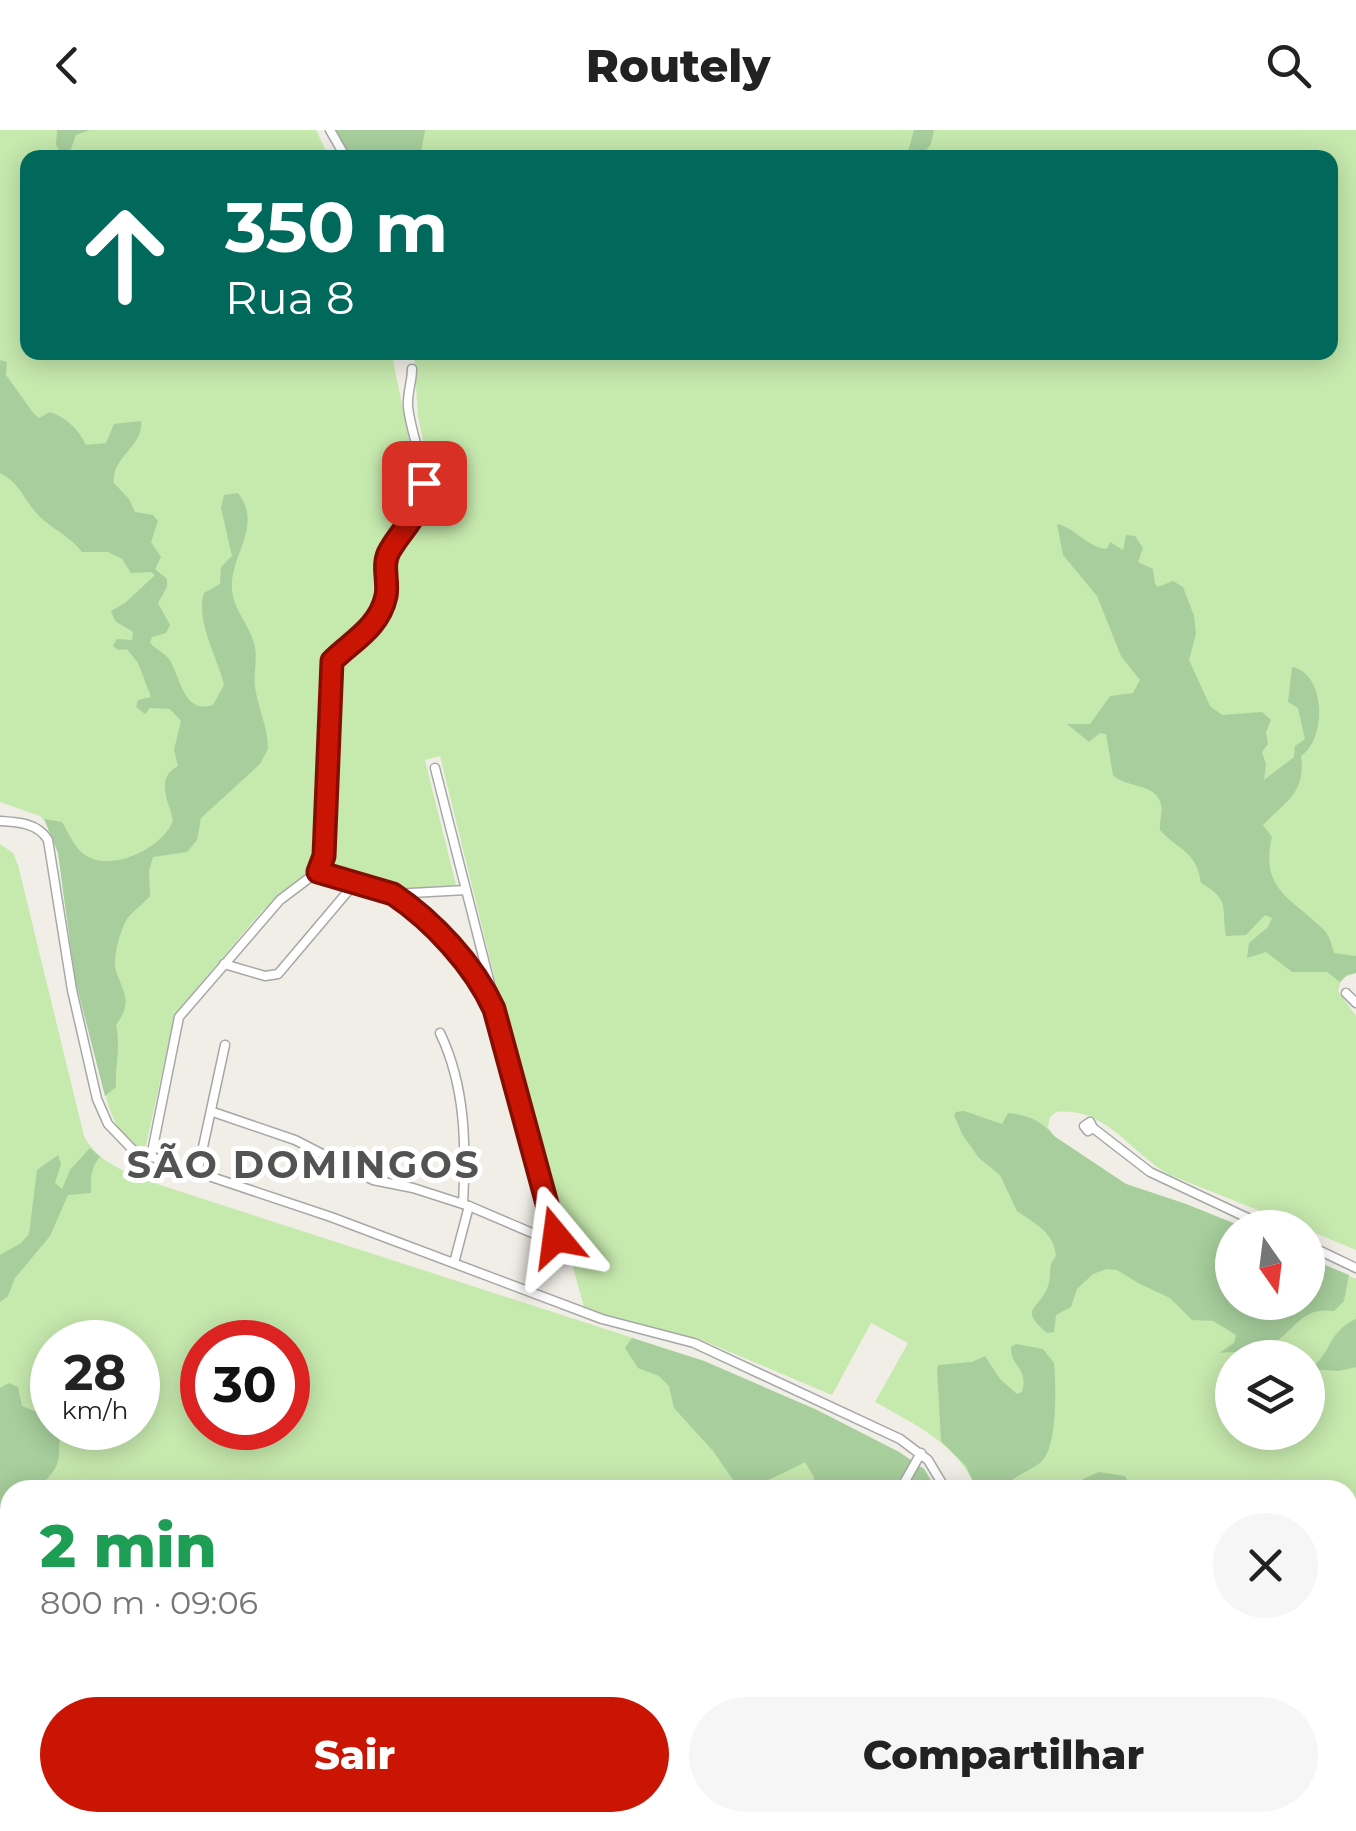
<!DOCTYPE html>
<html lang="pt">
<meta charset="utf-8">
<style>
:root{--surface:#fff;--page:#f6f6f6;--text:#222;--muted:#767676;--accent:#cb1504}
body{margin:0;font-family:Montserrat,sans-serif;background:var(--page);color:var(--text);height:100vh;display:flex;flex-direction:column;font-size:38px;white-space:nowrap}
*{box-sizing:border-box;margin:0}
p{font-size:32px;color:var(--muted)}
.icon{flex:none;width:55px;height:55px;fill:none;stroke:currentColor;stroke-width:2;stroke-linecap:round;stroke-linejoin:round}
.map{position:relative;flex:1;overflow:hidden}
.side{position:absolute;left:0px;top:1350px;width:1358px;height:352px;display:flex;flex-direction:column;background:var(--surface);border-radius:30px 30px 0 0;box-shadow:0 5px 25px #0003}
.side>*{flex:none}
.hud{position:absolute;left:20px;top:20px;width:1318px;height:210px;border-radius:20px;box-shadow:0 5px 25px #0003;background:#00695c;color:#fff;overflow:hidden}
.needle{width:65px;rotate:166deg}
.buttons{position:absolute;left:1215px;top:1080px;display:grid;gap:20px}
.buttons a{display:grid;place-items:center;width:110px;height:110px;border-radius:50%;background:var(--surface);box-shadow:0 5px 25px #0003;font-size:50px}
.speed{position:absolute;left:30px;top:1190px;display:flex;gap:20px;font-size:50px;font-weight:700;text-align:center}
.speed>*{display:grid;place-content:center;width:130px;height:130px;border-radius:50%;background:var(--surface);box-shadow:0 5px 25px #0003;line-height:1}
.speed small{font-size:25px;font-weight:400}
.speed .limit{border:15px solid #d22;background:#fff;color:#111}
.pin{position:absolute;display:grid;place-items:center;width:85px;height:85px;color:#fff;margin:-42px;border-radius:20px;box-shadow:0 5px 15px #0006}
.me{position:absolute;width:110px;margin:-55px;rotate:344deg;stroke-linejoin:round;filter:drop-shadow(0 0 8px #0008)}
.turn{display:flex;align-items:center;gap:35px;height:210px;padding:0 40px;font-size:45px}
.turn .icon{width:130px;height:130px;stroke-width:2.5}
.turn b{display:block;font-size:70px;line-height:85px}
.round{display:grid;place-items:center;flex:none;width:105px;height:105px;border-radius:52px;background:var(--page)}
.head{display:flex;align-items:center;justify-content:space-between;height:170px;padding:0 40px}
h1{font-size:60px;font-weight:800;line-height:75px;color:#1e9e55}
.button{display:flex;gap:20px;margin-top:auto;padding:20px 40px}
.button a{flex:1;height:115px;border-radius:60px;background:var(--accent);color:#fff;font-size:40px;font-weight:800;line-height:115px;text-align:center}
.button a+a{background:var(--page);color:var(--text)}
header{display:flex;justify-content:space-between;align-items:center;height:130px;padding:0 40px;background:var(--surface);font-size:45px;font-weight:800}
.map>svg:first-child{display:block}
</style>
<header><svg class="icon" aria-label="back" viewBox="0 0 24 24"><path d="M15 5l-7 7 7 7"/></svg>Routely<svg class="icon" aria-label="search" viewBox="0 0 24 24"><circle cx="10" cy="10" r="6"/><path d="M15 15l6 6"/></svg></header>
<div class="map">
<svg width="1356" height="1701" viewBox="0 0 1356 1701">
<rect width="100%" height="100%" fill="#f0eee6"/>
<g fill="#c6e9ae" fill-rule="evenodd">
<path d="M0 0H316L329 27 28 28V222L392 223C397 260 422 343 411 376 404 396 384 408 378 428 372 448 378 469 368 489 356 510 330 516 321 538L316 733 311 741 262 781 179 879 173 893 146 1015 142 1020H138L120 1003 109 978 75 849 58 723 50 697 40 686 0 672Z"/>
<path d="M334 0H1356V843L1342 848 1338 861 1356 886V1120L1308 1100V1098L1300 1097 1170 1045C1130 1023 1107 977 1056 982L1050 987 1048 997 1054 1006 1126 1054 1186 1074 1243 1097 1232 1098V1172H1308V1128L1356 1149V1701H1232L1225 1693 1348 1692V1360H977C958 1314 916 1295 875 1272L908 1213 871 1193 832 1265 699 1209 614 1188 584 1177 505 890 440 626 425 630 456 755 398 760 328 739 337 542 369 509 386 480 392 466 397 429 429 378 430 341 418 287 414 223 1330 222V28H351ZM1232 1228H1308V1302H1232Z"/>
<path d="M0 714 13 723 18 735 84 1006C98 1034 132 1045 160 1055L704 1231 817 1280 899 1322 924 1339 937 1360H10V1692H1172L1181 1701H0ZM52 1212H138V1298H52ZM202 1212H288V1298H202Z"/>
</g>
<g fill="#a7ce9c">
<path d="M57 0H90L76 5 71 19 61 23 56 15Z"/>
<path d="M334 0H425L420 28 351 27Z"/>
<path d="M914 0H934L931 14 921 27 907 25Z"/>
<path d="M0 230 7 232 6 245 34 284 39 288 50 282C67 288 79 300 86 315L106 313 114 294 141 291C144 316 111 327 114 353L129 369 135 382 153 385 158 391 151 412 161 427 155 439 167 449V457L158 473 170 495 166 503 152 507 150 513C156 519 164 523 169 529 181 547 183 585 213 575L224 555C218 528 195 491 204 463L220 454 221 437 232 426 221 378 224 365 238 363C262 394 234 421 232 452 230 476 246 489 253 510 259 526 253 541 255 557 258 578 268 597 268 619L260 634 201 688 197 710 187 722 153 727 149 741 150 766C143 774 133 781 127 789 120 801 111 830 117 844 125 865 132 873 116 895 121 918 115 933 116 957L105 966 75 849 58 723 44 689 62 692C68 702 76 720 85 725 111 743 164 718 173 690 168 670 155 648 178 636L174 620 181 591 170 579 150 578 145 584 136 577 138 570 151 567 138 533 127 519 118 520 113 516 117 509 132 510 133 502 115 491 111 481 125 473 155 445 151 442 131 443 122 429 108 422H82C70 406 52 399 38 385 25 371 19 352 0 343Z"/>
<path d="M1057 394C1076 398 1086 417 1107 419L1110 412 1123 420 1126 405 1135 406 1143 418 1138 432 1153 439 1155 454 1158 457 1173 451 1183 457 1194 486 1196 504 1189 530 1210 576 1222 585 1262 582 1271 590 1266 602 1268 614 1262 622 1266 634 1264 650 1294 627 1295 616 1305 609 1298 578 1288 572 1292 537C1326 543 1327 609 1301 626 1306 663 1286 671 1263 695L1272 707C1259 761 1294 769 1325 801 1330 807 1332 816 1334 823L1356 826V843L1347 845 1340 852 1327 842H1292L1266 822 1247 828 1249 813 1268 797 1272 788 1265 785 1246 805 1226 806C1221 777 1231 770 1201 753 1196 720 1179 721 1160 700 1159 691 1163 682 1161 674 1154 651 1126 659 1113 645L1106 604 1100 603 1089 612 1067 594H1090L1110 566 1133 563 1140 550 1121 526 1097 466 1063 425Z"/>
<path d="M964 981 1002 994 1008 983C1028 985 1042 991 1054 1006L1126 1054 1186 1074 1243 1097 1232 1098V1172H1308V1128L1349 1145 1344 1171 1334 1181C1299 1176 1295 1203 1267 1217 1251 1225 1236 1221 1219 1223L1234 1213 1236 1205 1213 1191 1192 1190 1170 1168 1140 1154 1117 1140 1107 1139 1093 1144 1077 1159 1071 1177 1056 1185 1054 1202 1047 1203C1017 1178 1040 1180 1048 1156 1053 1142 1046 1138 1056 1126 1054 1102 1034 1093 1017 1081L1000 1045 979 1028 962 1004 954 985 956 982Z"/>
<path d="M90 1018 100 1027C90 1037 91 1051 91 1063L68 1065 50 1106 15 1148 8 1166 0 1172V1125L21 1113 29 1104 37 1040 58 1025 61 1034 55 1053 62 1059 70 1040Z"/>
<path d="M1356 1189V1237L1339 1241 1310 1239C1333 1222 1327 1202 1356 1189Z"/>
<path d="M632 1208 704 1231 817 1280 899 1322 924 1339 937 1360H814V1347L805 1332C792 1339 752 1359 740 1360L713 1321 674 1278 669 1256 659 1246 638 1238 625 1218Z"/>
<path d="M1016 1214 1043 1219 1054 1233C1056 1255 1058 1318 1041 1332 1028 1343 1012 1345 1004 1360H977L966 1336 941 1311 937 1238 939 1235 972 1232 985 1226 1000 1249 1017 1264 1022 1262C1029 1238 1010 1236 1011 1217Z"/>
<path d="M9 1253 18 1257 22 1276 52 1288V1298H61C56 1323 66 1330 45 1351L47 1360H10V1425L0 1401V1258Z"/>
<path d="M1099 1342 1125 1346 1132 1360H1078L1083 1349Z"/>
<path d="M147 1693H209L218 1701H149Z"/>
<path d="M1039 1693H1172L1181 1701H1031Z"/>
</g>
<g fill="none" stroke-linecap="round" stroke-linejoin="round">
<g stroke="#a7a7a7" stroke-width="11">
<g id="minor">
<path d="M330 0 346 28"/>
<path d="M0 691C18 692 38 693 48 710L72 860 97 969 108 994 134 1021 331 1087 602 1189 694 1213 900 1309 928 1330 946 1360"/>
<path d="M317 742 393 764 466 760"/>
<path d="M393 764 438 802 488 866"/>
<path d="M224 834 265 846 278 844 355 753"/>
<path d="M1346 863 1356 873"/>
<path d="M440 903C466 957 466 1016 463 1074"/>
<path d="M213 982 295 1010 373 1050 413 1058 469 1076 551 1111 555 1109 435 638"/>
<path d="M1093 998 1090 992 1084 996 1088 1001 1093 998 1150 1042 1269 1098"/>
<path d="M151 1027 179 887 280 770 317 742 324 726 331 538C337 519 365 507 377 487 390 464 381 449 387 428 391 410 411 400 418 384 433 349 412 312 408 277 407 264 412 252 412 239"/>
<path d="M198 1040 225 915"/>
<path d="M1308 1115 1356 1138"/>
<path d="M454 1133 469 1076"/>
<path d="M900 1360 921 1323"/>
<path d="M1206 1692 1213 1701"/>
</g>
</g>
<use href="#minor" stroke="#fff" stroke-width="8"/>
</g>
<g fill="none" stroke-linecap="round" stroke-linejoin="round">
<g stroke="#840e03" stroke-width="25">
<path id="route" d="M424 353C420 388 406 393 390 420 381 434 389 451 386 466 379 498 352 511 332 531L324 726 318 742 393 764C433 791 474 835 494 879L556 1107"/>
</g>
<use href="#route" stroke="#cb1504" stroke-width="18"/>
</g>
<g text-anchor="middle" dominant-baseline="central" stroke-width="10" stroke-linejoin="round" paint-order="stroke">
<g font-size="38" font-weight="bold" letter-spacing="2.5" fill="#535353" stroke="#fff">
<text x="304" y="1034">SÃO DOMINGOS</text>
</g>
</g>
</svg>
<div class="buttons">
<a><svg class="needle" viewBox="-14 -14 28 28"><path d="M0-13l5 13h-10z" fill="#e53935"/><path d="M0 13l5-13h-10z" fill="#767676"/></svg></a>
<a><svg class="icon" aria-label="layers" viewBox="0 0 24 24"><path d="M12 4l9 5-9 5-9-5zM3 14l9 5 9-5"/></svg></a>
</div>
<div class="speed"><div>28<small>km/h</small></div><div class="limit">30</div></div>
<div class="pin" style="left:424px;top:353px;background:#d93025"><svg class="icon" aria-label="arrive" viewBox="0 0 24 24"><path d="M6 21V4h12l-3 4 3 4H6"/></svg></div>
<svg class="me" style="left:556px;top:1107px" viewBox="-20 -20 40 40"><path d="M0-17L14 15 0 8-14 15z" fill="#cb1504" stroke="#fff" stroke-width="4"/></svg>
<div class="hud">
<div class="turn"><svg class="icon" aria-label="ahead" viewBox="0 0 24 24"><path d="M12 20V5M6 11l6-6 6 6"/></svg><div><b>350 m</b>Rua 8</div></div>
</div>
<section class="side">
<div class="head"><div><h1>2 min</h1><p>800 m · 09:06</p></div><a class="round"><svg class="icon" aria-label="close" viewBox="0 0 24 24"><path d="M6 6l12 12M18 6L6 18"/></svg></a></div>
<div class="button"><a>Sair</a><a>Compartilhar</a></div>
</section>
</div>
